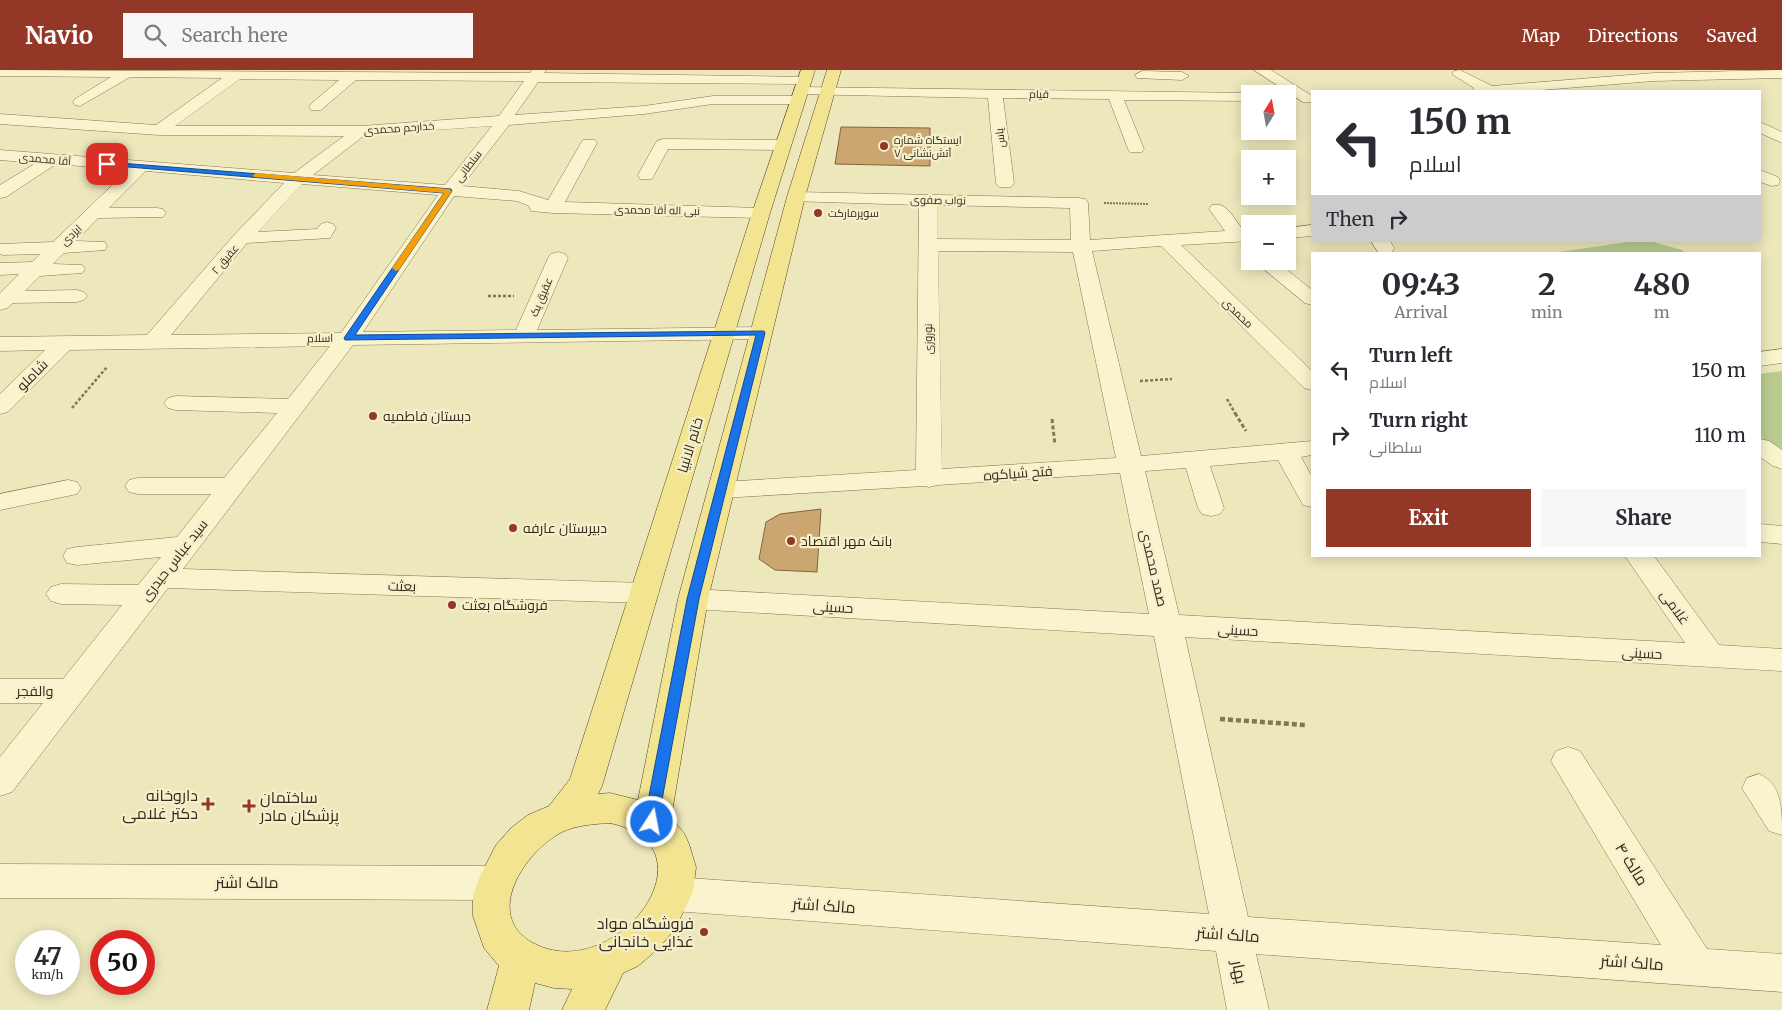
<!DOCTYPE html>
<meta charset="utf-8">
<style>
:root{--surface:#fff;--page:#f7f7f7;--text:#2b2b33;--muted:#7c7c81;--accent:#933726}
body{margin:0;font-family:Merriweather,Cairo,serif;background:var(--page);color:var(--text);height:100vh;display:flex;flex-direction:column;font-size:19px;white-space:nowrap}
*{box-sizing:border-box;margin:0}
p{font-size:16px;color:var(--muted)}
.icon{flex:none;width:28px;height:28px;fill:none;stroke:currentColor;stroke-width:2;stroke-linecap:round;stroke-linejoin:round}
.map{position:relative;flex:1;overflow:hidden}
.details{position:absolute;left:1311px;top:182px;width:450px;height:305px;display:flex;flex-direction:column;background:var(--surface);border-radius:0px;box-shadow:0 2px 12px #0003}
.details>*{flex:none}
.guide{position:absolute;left:1311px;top:20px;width:450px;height:152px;border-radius:0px;box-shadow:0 2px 12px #0003;background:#fff;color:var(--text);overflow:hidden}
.needle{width:32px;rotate:11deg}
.fabs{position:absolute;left:1241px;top:15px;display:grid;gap:10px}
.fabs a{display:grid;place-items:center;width:55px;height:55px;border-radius:0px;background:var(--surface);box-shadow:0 2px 12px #0003;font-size:25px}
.speed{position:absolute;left:15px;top:860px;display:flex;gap:10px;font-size:25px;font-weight:700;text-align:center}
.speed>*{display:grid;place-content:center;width:65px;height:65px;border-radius:50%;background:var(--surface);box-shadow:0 2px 12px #0003;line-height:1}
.speed small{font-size:12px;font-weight:400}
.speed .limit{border:8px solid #d22;background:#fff;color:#111}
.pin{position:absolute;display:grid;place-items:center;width:42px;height:42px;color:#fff;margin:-21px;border-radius:10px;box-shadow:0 2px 8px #0006}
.me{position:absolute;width:55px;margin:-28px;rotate:11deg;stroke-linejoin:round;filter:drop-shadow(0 0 4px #0008)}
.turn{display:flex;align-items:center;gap:18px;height:105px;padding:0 15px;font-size:22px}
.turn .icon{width:65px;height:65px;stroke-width:2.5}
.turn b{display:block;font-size:35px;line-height:42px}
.then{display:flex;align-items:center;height:48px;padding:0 15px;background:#0003;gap:10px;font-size:19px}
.eta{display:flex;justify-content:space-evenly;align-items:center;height:85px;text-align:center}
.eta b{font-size:30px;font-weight:700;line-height:35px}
.action{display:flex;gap:10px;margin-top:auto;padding:10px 15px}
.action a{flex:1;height:58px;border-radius:0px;background:var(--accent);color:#fff;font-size:20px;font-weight:700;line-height:58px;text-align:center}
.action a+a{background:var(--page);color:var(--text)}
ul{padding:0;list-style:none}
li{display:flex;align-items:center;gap:15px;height:65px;padding:0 15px}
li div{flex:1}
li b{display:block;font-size:19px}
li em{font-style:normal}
header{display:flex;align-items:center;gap:30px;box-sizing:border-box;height:70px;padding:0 25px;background:var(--accent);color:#fff}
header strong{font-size:24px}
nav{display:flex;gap:28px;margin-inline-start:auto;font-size:18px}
.search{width:350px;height:45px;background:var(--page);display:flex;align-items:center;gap:12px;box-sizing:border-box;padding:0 18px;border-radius:0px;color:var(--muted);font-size:19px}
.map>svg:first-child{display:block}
</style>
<header>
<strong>Navio</strong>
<div class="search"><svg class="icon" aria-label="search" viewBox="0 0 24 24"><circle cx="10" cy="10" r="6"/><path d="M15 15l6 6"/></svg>Search here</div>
<nav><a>Map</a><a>Directions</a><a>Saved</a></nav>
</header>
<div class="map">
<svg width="1782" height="940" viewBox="0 0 1782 940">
<rect width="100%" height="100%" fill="#ede7bc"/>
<g fill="#bacb90">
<path d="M1634 171H1650L1682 180 1686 184H1546Z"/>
<path d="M1782 301V382L1760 367V304Z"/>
</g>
<g fill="#cca671" stroke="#84643b">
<path d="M841 57 930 58V96L835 94Z"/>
<path d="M821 439 817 502 775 500 759 489 766 452 780 444Z"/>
</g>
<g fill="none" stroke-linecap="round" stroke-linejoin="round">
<g stroke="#847655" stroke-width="1">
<g id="minor">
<path d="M0 0 530 3 532 0H546L544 3 810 7 812 10 810 13 805 14 538 12 515 45 644 36 713 26H798L803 27 805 30 803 33 798 34H713L644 44 509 55 462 116 519 121 548 130 581 73 583 70H595L597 73 565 132 761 138 767 139 770 143 767 147 761 148 553 143 531 141 529 136 517 131 454 126 363 262 516 260 548 188 551 184 558 182 565 184 568 188 537 260 761 257 769 258 772 263 769 268 761 269 353 275 183 499 644 513 654 516 659 523 654 530 644 533 168 518 12 722 0 726V687L43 633H0V609H63L122 535 61 534 51 531 46 524 51 517 61 514 138 515 161 487 77 495 67 493 63 486 67 479 77 477 177 467 211 424H138L129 422 125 416 129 410 138 408H224L277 343 176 340 168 338 164 333 168 328 176 326 288 329 330 276 70 280 8 342 0 344V324L45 280 0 281V267L147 265 235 164 284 113 146 101 109 138H157L163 139 166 143 163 147 98 148 76 171 105 172 107 176 105 180 64 183 53 194 82 195 85 199 82 203 40 206 25 221 77 220 84 222 87 226 84 230 77 232 13 233 7 238 0 240V223L19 204 0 205V193L32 192 40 184 3 185 0 184V174L53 172 128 100 56 94 6 127 0 128V115L36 93 0 90V80L294 103 344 66 159 65 0 54V44L156 55 222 8 130 7 80 36 75 35 73 32 75 29 111 7 0 6ZM240 9 339 10 311 34 309 37 311 40H321L356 10 524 11 499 46 361 56H175ZM492 56 445 115 313 105 365 65ZM302 114 438 125 341 263 171 265 247 173 330 168 336 158 333 154 327 152 321 154 317 159 258 162Z"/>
<path d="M1254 0H1271L1312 26V32H1303Z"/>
<path d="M1460 0 1492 16 1654 3 1782 0V8L1654 11 1529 21H1472L1474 18 1452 4 1454 1Z"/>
<path d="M1142 1 1182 2 1189 6 1182 10 1137 8 1135 5Z"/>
<path d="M801 17 1250 23 1254 24H1250V31L1124 30 1144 79 1142 82H1130L1128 79 1109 29 1003 28 1014 113 1011 117H999L996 113 988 28 796 24 794 21 796 18Z"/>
<path d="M1760 52 1782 62V73L1760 63Z"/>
<path d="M663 69 783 70 789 72 791 75 789 78 783 80 668 79 652 109H640L638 105 655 74 657 71Z"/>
<path d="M1760 100 1778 107 1780 111 1778 115 1772 116 1760 112Z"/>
<path d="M796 122 1079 128 1085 129 1088 133 1090 170 1225 161 1209 139 1212 135C1227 131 1234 149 1243 160L1250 159V171L1181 175 1312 301V320L1304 318 1161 176 1092 181 1141 386 1312 371V385L1301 387 1312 407V437L1303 435 1278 390 1210 396 1224 438 1220 444 1211 446 1202 444 1198 438 1186 398 1145 401 1179 545 1685 573 1625 486H1654L1719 575 1782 579V601L1185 567 1248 847 1661 875 1551 691 1556 681 1568 677 1580 681 1707 879 1782 884V922L1256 884 1269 940H1227L1216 881 674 841 661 836 655 824 661 812 674 807 1209 844 1154 566 693 539 683 536 678 529 683 522 693 519 1149 544 1120 403 938 415 929 417 924 416 722 428 713 426 709 420 713 414 722 412 916 400 919 135 790 131 787 127 790 123ZM937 135 1070 138 1071 170 937 169ZM938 181 1073 182 1116 388 942 399Z"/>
<path d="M1312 155V166L1288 168V158Z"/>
<path d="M1371 171H1390L1394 178 1392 182 1385 184 1378 182Z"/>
<path d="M1254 191H1276L1312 220V235L1305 233Z"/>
<path d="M1782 279V293L1760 296V282Z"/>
<path d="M1760 369 1769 371 1782 380V399L1773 396 1760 387Z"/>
<path d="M68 410 77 412 81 418 77 424 0 440V424Z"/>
<path d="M1760 454 1782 456V474L1760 472Z"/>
<path d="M1759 704C1782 714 1782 738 1782 765L1769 761 1742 718 1747 708Z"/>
<path d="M0 794 494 796 507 801 513 813 507 825 494 830 0 828Z"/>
</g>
</g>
<g stroke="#52432a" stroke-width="1">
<path id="major" d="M801 0H815L770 143 602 716 598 724 610 723 638 730 678 529 787 127 827 0H841L805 127 708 529 671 748 684 763 689 774 696 797 693 821 676 857 659 878 638 896 623 903 605 940H562L572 919 554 918 535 913 529 940H487L499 896 484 878 473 846V826L480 806 496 775 511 758 528 745 549 736 570 709 752 143ZM610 753C722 777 614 917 533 873 482 845 525 781 562 762 577 755 594 754 610 753Z"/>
</g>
<path stroke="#847655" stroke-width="2" stroke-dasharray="2 1" stroke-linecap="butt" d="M1104 133 1149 134"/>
<g stroke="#847655" stroke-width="2.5" stroke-dasharray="3 2" stroke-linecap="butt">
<path d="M488 226H514"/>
<path d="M1140 311 1172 309"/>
<path d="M1227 329 1236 345"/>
<path d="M72 338 107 297"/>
</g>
<g stroke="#847655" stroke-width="3" stroke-dasharray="4 2.5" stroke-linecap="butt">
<path d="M1235 343 1246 361"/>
<path d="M1052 349 1055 375"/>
</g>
<path stroke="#847655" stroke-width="4.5" stroke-dasharray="5 3" stroke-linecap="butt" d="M1220 649 1305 655"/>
<use href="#minor" fill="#f9f3ce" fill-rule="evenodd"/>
<use href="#major" fill="#f2e491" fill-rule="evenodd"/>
</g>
<path fill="#1a73e8" stroke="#114b97" d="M107 92 451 119 452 121 355 265 764 261 765 263 699 529 657 757 652 758 646 757 644 752 687 529 756 265 345 270 344 268 444 123 104 95 103 94Z"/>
<path fill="#f59e0b" d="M256 103 449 119 452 121 399 200 396 201 392 198 444 123 254 107 253 105Z"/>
<g fill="#933726" stroke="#f5f0cb" stroke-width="2">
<circle cx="884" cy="76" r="5"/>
<circle cx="818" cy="143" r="5"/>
<circle cx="373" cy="346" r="5"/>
<circle cx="513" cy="458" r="5"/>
<circle cx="791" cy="471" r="5"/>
<circle cx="452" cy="535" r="5"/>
<path d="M205.5 726.5h5v5h5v5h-5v5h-5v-5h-5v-5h5z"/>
<path d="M246.5 728.5h5v5h5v5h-5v5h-5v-5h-5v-5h5z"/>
<circle cx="704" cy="862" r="5"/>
</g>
<g text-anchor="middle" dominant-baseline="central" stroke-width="4.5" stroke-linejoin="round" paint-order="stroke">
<g font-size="11" fill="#332b1b" stroke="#f5f0cb">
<text transform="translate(1039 24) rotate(1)">قیام</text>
<text transform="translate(399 58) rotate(-4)">خدارحم محمدی</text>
<text transform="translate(1000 68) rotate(-96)">یاس</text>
<text transform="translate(45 89) rotate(5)">آقا محمدی</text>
<text transform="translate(468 96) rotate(-52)">سلطانی</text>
<text transform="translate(938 130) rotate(1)">نواب صفوی</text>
<text transform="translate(657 140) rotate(1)">نبی اله آقا محمدی</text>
<text transform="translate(71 165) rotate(-44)">ایزدی</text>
<text transform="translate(225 189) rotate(-50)">عقیق ۲</text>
<text transform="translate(541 227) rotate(-67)">عقیق یک</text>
<text transform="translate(1238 243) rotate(44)">محمدی</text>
<text transform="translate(320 268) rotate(-1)">اسلام</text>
<text transform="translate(928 269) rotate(-90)">نوروزی</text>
</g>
<g font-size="11" fill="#332b1b" stroke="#f5f0cb" text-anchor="start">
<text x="894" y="70">ایستگاه شماره<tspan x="894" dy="13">۷ آتش‌نشانی</tspan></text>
<text x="828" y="143">سوپرمارکت</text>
</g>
<g font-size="14" fill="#332b1b" stroke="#f5f0cb">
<text transform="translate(32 305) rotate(-45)">شاملو</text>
<text transform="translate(690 375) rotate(-73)">خاتم الانبیا</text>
<text transform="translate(1018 403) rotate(-4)">فتح شیاکوه</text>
<text transform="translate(174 490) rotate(-52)">سید عباس حیدری</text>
<text transform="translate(1154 498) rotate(77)">صمد محمدی</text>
<text transform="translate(402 516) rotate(2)">بعثت</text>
<text transform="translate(833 537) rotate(3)">حسینی</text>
<text transform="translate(1675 537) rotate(54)">غلامی</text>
<text transform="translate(1238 560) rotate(3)">حسینی</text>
<text transform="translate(1642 583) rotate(3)">حسینی</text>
<text x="35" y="621">والفجر</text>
</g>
<g font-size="14" fill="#332b1b" stroke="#f5f0cb" text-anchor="start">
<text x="383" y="346">دبستان فاطمیه</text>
<text x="523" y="458">دبیرستان عارفه</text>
<text x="801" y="471">بانک مهر اقتصاد</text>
<text x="462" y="535">فروشگاه بعثت</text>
</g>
<g font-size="16" fill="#332b1b" stroke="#f5f0cb" text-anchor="end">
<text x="198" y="725">داروخانه<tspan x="198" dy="18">دکتر غلامی</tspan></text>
<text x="260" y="727" text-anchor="start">ساختمان<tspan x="260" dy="18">پزشکان مادر</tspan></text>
<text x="694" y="853">فروشگاه مواد<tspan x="694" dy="18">غذایی خانجانی</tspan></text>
</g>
<g font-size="16" fill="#332b1b" stroke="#f5f0cb">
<text transform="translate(1632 794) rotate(58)">مالک ۴</text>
<text x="247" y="812">مالک اشتر</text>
<text transform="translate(824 835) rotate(4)">مالک اشتر</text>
<text transform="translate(1228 864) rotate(4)">مالک اشتر</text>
<text transform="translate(1632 892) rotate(4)">مالک اشتر</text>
<text transform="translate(1240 902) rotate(79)">بهار</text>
</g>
</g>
</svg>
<div class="fabs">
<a><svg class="needle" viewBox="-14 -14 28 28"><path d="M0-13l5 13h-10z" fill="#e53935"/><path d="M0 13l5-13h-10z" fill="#7c7c81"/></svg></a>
<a>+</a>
<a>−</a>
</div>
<div class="speed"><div>47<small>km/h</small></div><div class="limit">50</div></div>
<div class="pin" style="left:107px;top:94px;background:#d93025"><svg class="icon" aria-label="arrive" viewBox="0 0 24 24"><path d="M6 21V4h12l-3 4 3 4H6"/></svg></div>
<svg class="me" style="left:652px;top:752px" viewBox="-20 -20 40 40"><circle r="17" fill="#1a73e8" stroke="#fff" stroke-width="3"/><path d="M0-11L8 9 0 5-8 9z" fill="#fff"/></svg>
<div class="guide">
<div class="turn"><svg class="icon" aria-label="left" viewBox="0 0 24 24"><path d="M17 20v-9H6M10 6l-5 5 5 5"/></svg><div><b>150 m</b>اسلام</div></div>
<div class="then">Then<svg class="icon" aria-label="right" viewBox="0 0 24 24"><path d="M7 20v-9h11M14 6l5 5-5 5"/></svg></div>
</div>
<section class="details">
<div class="eta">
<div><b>09:43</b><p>Arrival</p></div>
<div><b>2</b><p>min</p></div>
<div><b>480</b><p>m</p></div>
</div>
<ul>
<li><svg class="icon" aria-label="left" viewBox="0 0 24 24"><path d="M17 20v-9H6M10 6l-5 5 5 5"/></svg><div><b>Turn left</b><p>اسلام</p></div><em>150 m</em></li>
<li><svg class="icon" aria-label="right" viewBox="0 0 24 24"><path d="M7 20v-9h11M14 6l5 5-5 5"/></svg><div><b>Turn right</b><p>سلطانی</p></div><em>110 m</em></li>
</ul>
<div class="action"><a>Exit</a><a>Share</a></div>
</section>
</div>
